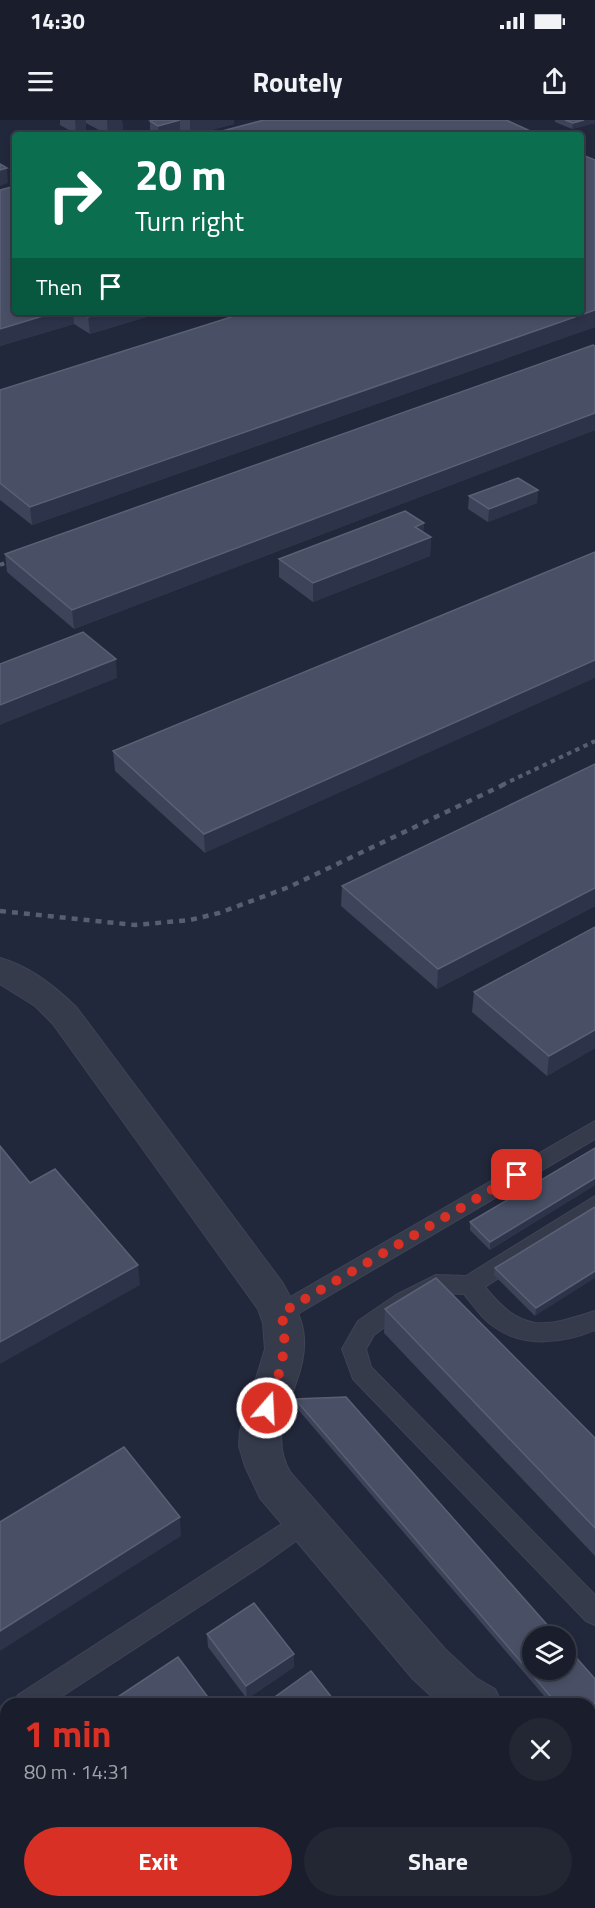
<!DOCTYPE html>
<meta charset="utf-8">
<style>
:root{--surface:#1a1e2c;--page:#232734;--text:#f1f3f6;--muted:#9fa2a9;--line:#383c48;--accent:#d93025}
body{margin:0;font-family:"Titillium Web",sans-serif;background:var(--page);color:var(--text);height:100vh;display:flex;flex-direction:column;font-size:22px;white-space:nowrap}
*{box-sizing:border-box;margin:0}
p{font-size:20px;color:var(--muted)}
.icon{flex:none;width:33px;height:33px;fill:none;stroke:currentColor;stroke-width:2;stroke-linecap:round;stroke-linejoin:round}
.map{position:relative;flex:1;overflow:hidden}
.details{position:absolute;left:0px;top:1578px;width:596px;height:210px;display:flex;flex-direction:column;background:var(--surface);border-radius:18px 18px 0 0;box-shadow:0 3px 9px #0003,0 0 0 2px var(--line)}
.details>*{flex:none}
.hud{position:absolute;left:12px;top:12px;width:572px;height:183px;border-radius:6px;box-shadow:0 3px 9px #0003,0 0 0 2px var(--line);background:#0b6e4f;color:#fff;overflow:hidden}
.fabs{position:absolute;left:522px;top:1506px;display:grid;gap:12px}
.fabs a{display:grid;place-items:center;width:54px;height:54px;border-radius:50%;background:var(--surface);box-shadow:0 3px 9px #0003,0 0 0 2px var(--line);font-size:30px}
.pin{position:absolute;display:grid;place-items:center;width:51px;height:51px;color:#fff;margin:-26px;border-radius:12px;box-shadow:0 3px 9px #0006}
.me{position:absolute;width:66px;margin:-33px;rotate:19deg;stroke-linejoin:round;filter:drop-shadow(0 0 4px #0008)}
.turn{display:flex;align-items:center;gap:21px;height:126px;padding:0 24px;font-size:27px}
.turn .icon{width:78px;height:78px;stroke-width:2.5}
.turn b{display:block;font-size:42px;line-height:51px}
.then{display:flex;align-items:center;height:57px;padding:0 24px;background:#0003;gap:12px;font-size:22px}
.round{display:grid;place-items:center;flex:none;width:63px;height:63px;border-radius:32px;background:var(--page)}
.head{display:flex;align-items:center;justify-content:space-between;height:102px;padding:0 24px}
h1{font-size:36px;font-weight:700;line-height:45px;color:var(--accent)}
.action{display:flex;gap:12px;margin-top:auto;padding:12px 24px}
.action a{flex:1;height:69px;border-radius:36px;background:var(--accent);color:#fff;font-size:24px;font-weight:700;line-height:69px;text-align:center}
.action a+a{background:var(--page);color:var(--text)}
.status{display:flex;justify-content:space-between;align-items:center;height:42px;padding:0 30px;background:var(--surface);direction:ltr}
.status svg{height:16px;fill:currentColor}
header{display:flex;justify-content:space-between;align-items:center;height:78px;padding:0 24px;background:var(--surface);font-size:27px;font-weight:700}
.map>svg:first-child{display:block}
</style>
<div class="status"><b>14:30</b><svg viewBox="0 0 49 12"><path d="M0 12V9h3v3zM5 12V6h3v6zM10 12V3h3v9zM15 12V0h3v12zM26 1h20v11H26zM47 4h2v5h-2z"/></svg></div>
<header><svg class="icon" aria-label="menu" viewBox="0 0 24 24"><path d="M4 6h16M4 12h16M4 18h16"/></svg>Routely<svg class="icon" aria-label="share" viewBox="0 0 24 24"><path d="M12 15V3M7 8l5-5 5 5M5 13v7h14v-7"/></svg></header>
<div class="map">
<svg width="595" height="1788" viewBox="0 0 595 1788">
<rect width="100%" height="100%" fill="#22283b"/>
<g fill="none" stroke-linecap="round" stroke-linejoin="round">
<g stroke="#3f4454" stroke-width="2">
<g id="lane">
<path d="M595 1001V1019L289 1199 281 1202 273 1199 270 1193 273 1187Z"/>
<path d="M595 1076V1095L485 1167C522 1213 543 1208 595 1191V1210C564 1223 525 1228 496 1208 483 1200 474 1186 464 1174L439 1173 412 1187 374 1215 366 1229 371 1247 595 1475V1505L586 1501 353 1259 342 1229 358 1201 396 1175 436 1155 466 1156Z"/>
<path d="M305 1389 314 1392 317 1400 314 1408 261 1446 50 1584H14L18 1575Z"/>
<path d="M6 1584V1612L0 1614V1587Z"/>
</g>
</g>
<g stroke="#3f4454" stroke-width="2">
<g id="street">
<path d="M0 838C29 846 56 867 77 888L282 1162C292 1180 303 1198 304 1218 307 1267 263 1304 290 1352L445 1529 476 1558 495 1569 502 1584H440L413 1559 260 1378 245 1346 239 1326 240 1311 265 1229 263 1203 258 1189 53 904 35 886 0 864Z"/>
<path d="M590 1620 595 1622V1669L590 1666Z"/>
</g>
</g>
<use href="#lane" fill="#363b4c" fill-rule="evenodd"/>
<use href="#street" fill="#363b4c" fill-rule="evenodd"/>
<g stroke="#575e73" stroke-width="4" stroke-dasharray="4.5 4.5" stroke-linecap="butt">
<path d="M0 445 23 436"/>
<path d="M502 665 595 621"/>
</g>
<path stroke="#575e73" stroke-width="4.5" stroke-dasharray="6 6" stroke-linecap="butt" d="M0 791 135 805 190 800 219 793 289 767 505 664"/>
</g>
<g fill="#3d445a">
<path d="M60 0H122L123 11 108 15 86 3V11L76 14 60 5Z"/>
<path d="M154 0H234V4L192 15H189L180 10V15H150V1Z"/>
<path d="M555 0H595V3L572 9 555 2Z"/>
<path d="M595 40V207L32 405 0 380V270L580 192Z"/>
<path d="M0 70 15 192H152L153 195 90 214 74 204 0 226Z"/>
<path d="M595 226V310L74 509 7 452 5 434Z"/>
<path d="M538 370 537 383 488 402 468 389 469 376Z"/>
<path d="M424 403 423 412 431 417 430 436 313 482 279 457V439Z"/>
<path d="M595 432 205 733 115 651 113 631Z"/>
<path d="M595 644V786L437 869 341 786 342 766Z"/>
<path d="M595 807V928L547 956 472 892 474 872Z"/>
<path d="M595 1028V1065L490 1130 470 1110V1102Z"/>
<path d="M595 1087 535 1196 494 1155 495 1148Z"/>
<path d="M385 1189 595 1318V1436L384 1213Z"/>
<path d="M295 1279 595 1559V1591L590 1590V1584H551L295 1286Z"/>
<path d="M207 1514 294 1547 247 1579 208 1527Z"/>
<path d="M6 1651V1683L1 1675 0 1671V1655Z"/>
<path d="M85 1782H199L191 1788H88Z"/>
</g>
<g fill="#2d3349">
<path d="M75 0H86V11L76 14Z"/>
<path d="M107 0H122L123 11 108 15Z"/>
<path d="M180 0V15H159L158 6Z"/>
<path d="M190 0H234V4L190 15Z"/>
<path d="M584 0H595V3L572 9 573 3Z"/>
<path d="M7 48 8 63 0 66V50Z"/>
<path d="M595 190V207L32 405 30 387Z"/>
<path d="M56 192H73L74 204 0 226V209Z"/>
<path d="M105 192H152L153 195 90 214 88 197Z"/>
<path d="M595 293V310L74 509 72 490Z"/>
<path d="M538 370 537 383 488 402 489 389Z"/>
<path d="M424 403 423 420 431 417 430 436 313 482V463L415 407Z"/>
<path d="M116 539 117 558 0 605V585Z"/>
<path d="M595 540V558L205 733 204 714Z"/>
<path d="M595 768V786L437 869 438 849Z"/>
<path d="M595 910V928L547 956 549 936Z"/>
<path d="M595 1058V1065L490 1130V1122Z"/>
<path d="M138 1145 140 1165 0 1244V1222Z"/>
<path d="M595 1151V1158L535 1196 536 1188Z"/>
<path d="M180 1397 181 1416 0 1531V1511Z"/>
<path d="M294 1534V1547L247 1579 246 1566Z"/>
<path d="M175 1782H199L191 1788H166Z"/>
<path d="M416 1782H435L428 1788H408Z"/>
</g>
<g fill="#495066" stroke="#5a6075" stroke-width="1.5">
<path d="M154 0H180L158 6 150 1Z"/>
<path d="M264 0H506L539 15H207Z"/>
<path d="M565 0H584L573 3Z"/>
<path d="M580 34 595 40V190L30 387 0 363V270L247 192H580Z"/>
<path d="M0 44 7 48 0 50Z"/>
<path d="M15 66V192H56L0 209V70Z"/>
<path d="M81 192H105L88 197Z"/>
<path d="M593 225 595 226V293L72 490 5 434Z"/>
<path d="M518 358 538 370 489 389 469 376Z"/>
<path d="M405 391 424 403 415 407 431 417 313 463 279 439Z"/>
<path d="M595 432V540L204 714 113 631Z"/>
<path d="M83 512 116 539 0 585V544Z"/>
<path d="M595 644V768L438 849 342 766Z"/>
<path d="M595 807V910L549 936 474 872Z"/>
<path d="M0 1026 30 1063 55 1049 138 1145 0 1222Z"/>
<path d="M595 1028V1058L490 1122 470 1102Z"/>
<path d="M595 1087V1151L536 1188 495 1148Z"/>
<path d="M436 1158 595 1318V1408L385 1189Z"/>
<path d="M346 1277 557 1516H532V1550H566V1526L595 1559V1584L552 1578 295 1279Z"/>
<path d="M124 1327 180 1397 0 1511V1402Z"/>
<path d="M254 1483 294 1534 246 1566 207 1514Z"/>
<path d="M178 1537 213 1584H107Z"/>
<path d="M311 1551 337 1584H265Z"/>
<path d="M6 1651V1672L0 1663V1655Z"/>
<path d="M92 1782H175L166 1788H96Z"/>
<path d="M206 1782H416L408 1788H198Z"/>
</g>
<g fill="none" stroke-linecap="round" stroke-linejoin="round">
<path stroke="#d93025" stroke-width="10" stroke-dasharray="0 18" d="M267 1288C279 1256 290 1227 281 1193L517 1055"/>
</g>
</svg>
<div class="fabs">
<a><svg class="icon" aria-label="layers" viewBox="0 0 24 24"><path d="M12 4l9 5-9 5-9-5zM3 14l9 5 9-5"/></svg></a>
</div>
<div class="pin" style="left:517px;top:1055px;background:#d93025"><svg class="icon" aria-label="arrive" viewBox="0 0 24 24"><path d="M6 21V4h12l-3 4 3 4H6"/></svg></div>
<svg class="me" style="left:267px;top:1288px" viewBox="-20 -20 40 40"><circle r="17" fill="#d93025" stroke="#fff" stroke-width="3"/><path d="M0-11L8 9 0 5-8 9z" fill="#fff"/></svg>
<div class="hud">
<div class="turn"><svg class="icon" aria-label="right" viewBox="0 0 24 24"><path d="M7 20v-9h11M14 6l5 5-5 5"/></svg><div><b>20 m</b>Turn right</div></div>
<div class="then">Then<svg class="icon" aria-label="arrive" viewBox="0 0 24 24"><path d="M6 21V4h12l-3 4 3 4H6"/></svg></div>
</div>
<section class="details">
<div class="head"><div><h1>1 min</h1><p>80 m · 14:31</p></div><a class="round"><svg class="icon" aria-label="close" viewBox="0 0 24 24"><path d="M6 6l12 12M18 6L6 18"/></svg></a></div>
<div class="action"><a>Exit</a><a>Share</a></div>
</section>
</div>
